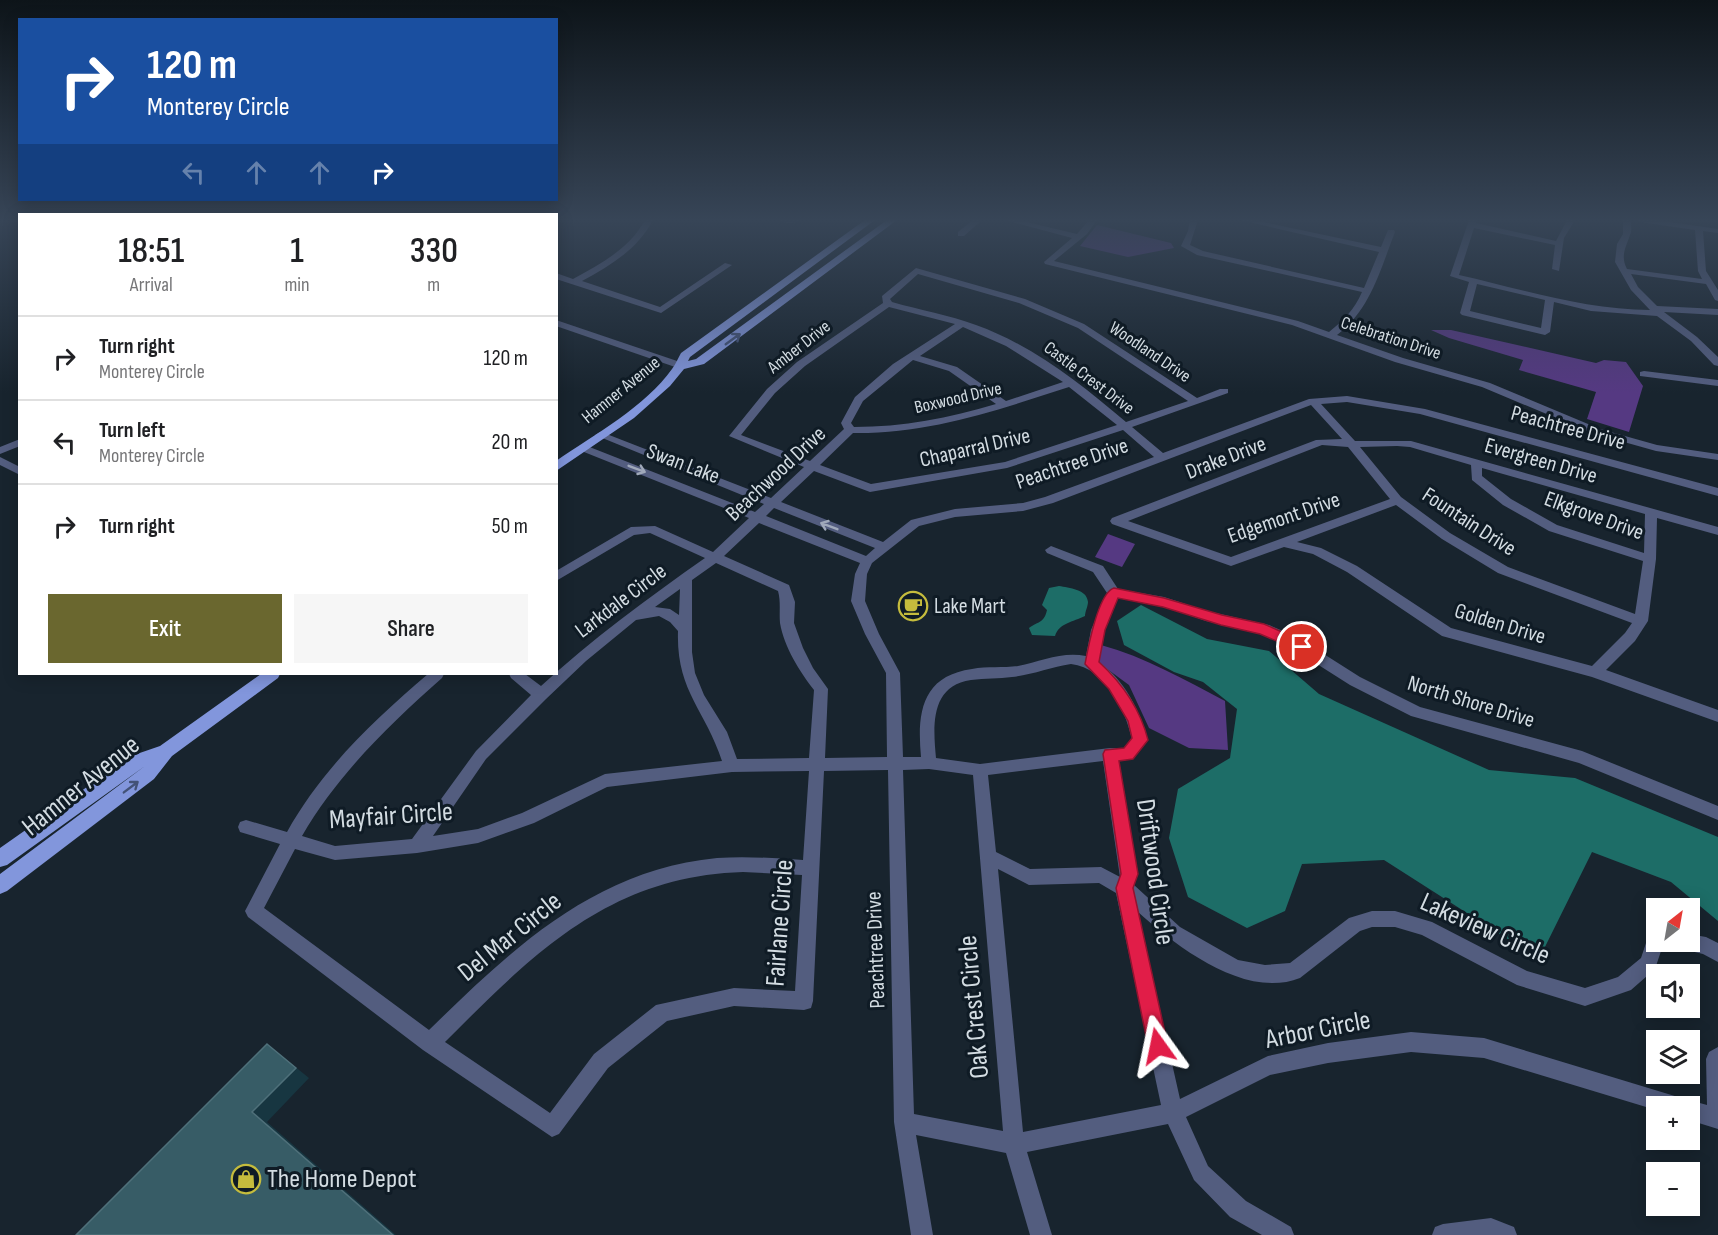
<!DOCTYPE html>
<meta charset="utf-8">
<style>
:root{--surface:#fff;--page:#f6f6f6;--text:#202124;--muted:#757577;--line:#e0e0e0;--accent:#6a672f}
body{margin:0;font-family:"Sofia Sans Condensed",sans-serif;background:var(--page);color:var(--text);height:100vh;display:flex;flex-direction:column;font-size:22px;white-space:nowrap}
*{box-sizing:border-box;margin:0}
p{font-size:20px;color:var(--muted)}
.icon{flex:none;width:33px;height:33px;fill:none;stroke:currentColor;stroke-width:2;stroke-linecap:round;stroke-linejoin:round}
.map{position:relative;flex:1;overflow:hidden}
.panel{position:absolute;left:18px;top:213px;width:540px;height:462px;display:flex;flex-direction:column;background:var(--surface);border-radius:0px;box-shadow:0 3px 15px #0003}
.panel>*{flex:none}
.guide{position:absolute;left:18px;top:18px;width:540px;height:183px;border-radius:0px;box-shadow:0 3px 15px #0003;background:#1a4fa0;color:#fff;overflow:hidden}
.needle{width:39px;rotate:31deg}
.fabs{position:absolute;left:1646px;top:898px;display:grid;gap:12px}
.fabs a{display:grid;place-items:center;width:54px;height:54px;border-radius:0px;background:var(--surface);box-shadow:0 3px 15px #0003;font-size:30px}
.pin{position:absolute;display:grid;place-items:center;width:51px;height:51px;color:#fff;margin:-26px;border:3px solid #fff;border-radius:50%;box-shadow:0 2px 6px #0007}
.me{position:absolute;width:66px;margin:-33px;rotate:348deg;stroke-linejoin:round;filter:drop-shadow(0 0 4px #0008)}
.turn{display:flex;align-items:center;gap:21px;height:126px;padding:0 30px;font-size:27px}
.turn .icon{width:78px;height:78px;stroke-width:2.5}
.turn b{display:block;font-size:42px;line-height:51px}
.lanes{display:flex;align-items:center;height:57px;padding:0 30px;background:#0003;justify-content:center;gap:30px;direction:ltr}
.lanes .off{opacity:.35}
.eta{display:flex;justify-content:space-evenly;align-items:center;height:102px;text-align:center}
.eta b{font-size:36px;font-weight:600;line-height:42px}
.cta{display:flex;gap:12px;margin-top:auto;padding:12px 30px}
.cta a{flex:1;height:69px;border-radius:0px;background:var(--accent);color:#fff;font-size:24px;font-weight:600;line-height:69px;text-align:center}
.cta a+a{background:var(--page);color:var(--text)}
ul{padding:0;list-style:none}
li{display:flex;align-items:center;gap:18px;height:84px;padding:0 30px;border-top:2px solid var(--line)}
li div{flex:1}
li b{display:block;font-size:22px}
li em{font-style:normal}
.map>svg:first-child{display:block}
</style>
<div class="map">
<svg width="1718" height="1235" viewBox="0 0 1718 1235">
<rect width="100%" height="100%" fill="#18242e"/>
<g fill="#553982">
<path d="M1097 225 1171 243 1174 248 1128 257 1080 246Z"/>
<path d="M1431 330H1451L1596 363 1604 360 1626 362 1643 386 1629 432 1587 419 1596 392 1519 370 1523 360 1449 338Z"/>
<path d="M1108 534 1135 544 1122 567 1095 557Z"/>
<path d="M1101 645C1145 657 1185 680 1225 701L1228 750 1189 748 1149 728 1129 685 1099 663Z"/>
</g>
<g fill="#1d6d67">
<path d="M1059 586C1069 588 1087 589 1088 602 1088 606 1085 612 1085 616 1073 622 1059 623 1055 636L1032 635 1029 628C1039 621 1044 623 1047 610L1042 605 1049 588Z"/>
<path d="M1141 605 1207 639 1269 651 1319 694 1489 770 1575 778 1718 837V921L1671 882 1592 852 1539 959 1384 860 1302 864 1285 911 1247 928 1188 897 1169 838 1178 789 1230 758 1237 709 1203 682 1174 672 1124 645 1117 621Z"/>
</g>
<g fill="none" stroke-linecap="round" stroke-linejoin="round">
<g fill="#535d7f" fill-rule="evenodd">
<path d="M645 220H653C637 250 611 265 582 281L660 307 725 263 732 265 661 313 556 279V273L573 279C602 263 629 249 645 220Z"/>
<path d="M778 220H801C796 224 783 224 778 220Z"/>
<path d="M973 220H982L964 236H958V232Z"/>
<path d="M1005 220H1018L1077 234 1089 220H1097L1087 234 1054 261 1298 321 1329 332C1344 320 1354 310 1362 292L1197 255 1181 246 1188 231 1190 220H1198L1190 245 1203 251 1364 288 1379 252 1240 220H1254L1381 247 1388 230H1394L1395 232C1380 270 1371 309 1337 335L1403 358 1490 383 1600 429 1657 445 1718 454V460L1656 451 1592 433 1482 387 1395 362 1292 325 1045 264 1044 262 1072 238Z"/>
<path d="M1469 220H1477L1476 223 1556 241 1567 220H1575L1564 238 1559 271 1552 269 1555 245 1474 228 1459 275C1521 289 1586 310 1650 310L1631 290 1615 262 1617 244 1623 234V220H1631C1631 225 1632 231 1630 235 1626 247 1620 256 1627 269L1702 279 1698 271 1695 230 1640 222 1636 220H1656L1718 229V233L1703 231 1706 271 1718 290V301L1715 300 1706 284 1631 274 1638 287 1657 306 1718 309V315L1664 312 1697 337 1718 357V366L1714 365 1691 341 1657 316 1591 311 1554 302 1550 332 1545 335 1462 315 1460 313 1469 282 1450 276ZM1477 284 1545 300 1541 328 1470 311Z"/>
<path d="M916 268 1025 299 1084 324 1197 398 1220 389H1228V393L1132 427 1163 453 1309 399 1347 396 1425 409 1718 488V496L1420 414 1347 402 1321 404 1355 441H1411L1718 527V535L1657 518 1656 559 1648 621 1635 641 1606 670 1718 710V722L1592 677 1442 636 1347 572 1313 554 1284 547 1231 566 1112 524 1110 521 1112 518 1316 440 1342 439 1311 405 1053 503 1023 511 955 517 919 526 872 563 867 574 865 601 879 634 900 673 903 757H921C917 714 921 676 972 669 987 666 1003 668 1018 666 1041 661 1063 651 1086 656L1091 630 1107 593 1093 572 1047 553 1045 550 1051 546 1103 566 1118 589 1164 597 1207 611 1269 625 1297 637 1360 677 1420 707 1582 751 1718 806V820L1579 763 1411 716 1350 685 1287 645 1261 633 1206 621 1163 606 1118 598 1105 630 1099 662C1125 681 1139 709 1148 740L1133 759 1119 761 1138 874 1134 885 1180 927 1238 960 1265 965 1290 963 1349 918 1372 911H1395L1432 922 1527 971 1585 988 1618 977 1641 958 1650 931 1656 928V942H1664L1655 969 1631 990 1585 1006 1517 985 1422 935 1395 927H1372L1360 931 1300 978C1245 1000 1176 946 1138 912L1180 1099 1268 1056 1328 1043 1411 1032 1484 1038 1678 1097 1686 1101 1689 1100 1707 1105 1706 1059 1709 1052 1718 1047V1129L1689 1120V1107H1656V1110L1484 1058 1411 1052 1328 1063 1270 1075 1186 1117 1208 1166 1246 1201 1291 1227 1294 1235H1262L1230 1217 1194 1180 1168 1124 1027 1152 1052 1235H1030L1006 1153 916 1135 933 1235H911L894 1122 888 770 824 771 813 1001 811 1008 804 1010 734 1006 667 1021 608 1068 559 1134 552 1137 423 1050 248 917 245 911 280 844 240 832 238 827 240 822 246 820 287 832C322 769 374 720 428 674H444L442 678C389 725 338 774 302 836L335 846 412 839 476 751 531 695 511 678 509 674H525L541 686C591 640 648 598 705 558L650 533 634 535 556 581V571L631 527 655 526 713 552 749 518 579 450V446H587L755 512 764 504 595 435 600 432 604 433 771 498 804 467 729 436 767 389 797 362 883 303 882 296ZM918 274 1019 303 1078 328 1188 401 1126 422C1081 384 1032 345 976 325 949 315 920 310 892 302L890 299ZM889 307 955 324 893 364 855 397 841 423 844 429 810 461 741 435 775 393 805 366ZM963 327 1006 346 1063 382 1006 401 957 367 920 356ZM913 360 949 371 996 404C949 418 903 427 854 427L851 423 863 401ZM1069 387 1117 425 1005 462 871 484 820 465 853 433C929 434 998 410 1069 387ZM1123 430 1154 457 1045 497 1023 503 955 509 911 520 883 542 781 502 814 471 870 492 1007 468ZM1322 445 1348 447 1390 499 1231 557 1128 521ZM1397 446 1410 447 1471 465 1472 480 1503 505 1549 531 1643 561 1635 614 1508 567 1450 533 1401 497 1360 447ZM1482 468 1645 514 1644 553 1557 525 1511 499 1482 476ZM1396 505 1442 539 1498 573 1632 623 1625 633 1592 666 1451 628 1357 566 1321 548 1297 542ZM774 508 875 548 866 556 766 516ZM759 523 860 563 855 574 851 601 865 634 886 673 887 757 825 758 828 689 813 668 803 648 794 623 795 602 789 585 724 556ZM716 563 778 591C781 602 779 612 780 623 784 647 800 672 814 690L809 758 737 759 727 732 704 695 695 673 692 652V580ZM680 589 679 615 670 609 655 607ZM659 616 670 622 678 631C676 691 705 709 722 761L605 774 522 813 478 829 433 836 486 759 546 699 586 661 636 620ZM1071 664C1107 669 1124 707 1132 739L1124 748H1110L980 764 936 758C933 726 930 686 971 680 985 678 999 679 1012 677 1032 675 1051 667 1071 664ZM1103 761 1120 877 1101 867 1030 869 996 852 988 775ZM929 769 973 775 1003 1131 914 1114 903 770ZM809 771 803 860C774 858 745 856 717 858 594 870 512 949 429 1030L264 908 295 849 335 860 417 853 478 843 534 823 607 787 732 772ZM998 869 1029 885 1099 883 1116 893 1161 1105 1023 1132ZM743 872 802 875 795 991 734 988 656 1005 594 1054 550 1113 445 1042C533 954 609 876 743 872Z"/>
<path d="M556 320 686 364 687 366 686 368H678L556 326Z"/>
<path d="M1644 371 1718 380V386L1640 376V372Z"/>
<path d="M20 439V446L0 454V447Z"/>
<path d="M0 457 20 467V475L0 465Z"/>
<path d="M1689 934 1706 937 1718 943V962L1703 954 1678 948 1675 942H1689Z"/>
<path d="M1491 1218 1514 1227 1517 1235H1432L1435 1227 1443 1224Z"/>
</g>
<g fill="#8296dc" fill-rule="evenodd">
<path d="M865 220H875L690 357 688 361 696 359 887 220H897L704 364 684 369 670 386 634 418 556 471V461C594 435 646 406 672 369 676 364 678 358 681 353Z"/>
<path d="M261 674H280L278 678 172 756 154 779 7 891 0 894V874L145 766 7 865 0 867V848L131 756 160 746Z"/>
</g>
</g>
<path fill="#173641" d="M267 1044 309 1078 267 1122 396 1235H393L252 1112Z"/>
<path fill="#375c66" stroke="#4f707a" stroke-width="1.5" d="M267 1044 296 1068 252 1112 393 1235H76Z"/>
<defs><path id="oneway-shaft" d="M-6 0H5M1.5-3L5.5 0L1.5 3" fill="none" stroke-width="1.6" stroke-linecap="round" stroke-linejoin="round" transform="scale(1.5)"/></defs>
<g stroke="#435277">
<use href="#oneway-shaft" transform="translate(733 339) rotate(-36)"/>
<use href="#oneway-shaft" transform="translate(131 787) rotate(-37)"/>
</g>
<g stroke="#a0a9ba">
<use href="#oneway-shaft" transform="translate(637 469) rotate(21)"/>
<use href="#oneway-shaft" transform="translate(829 526) rotate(-159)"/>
</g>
<linearGradient id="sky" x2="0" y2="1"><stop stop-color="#0d1419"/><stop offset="0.56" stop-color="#374557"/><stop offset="1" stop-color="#374557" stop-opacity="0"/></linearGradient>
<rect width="1718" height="393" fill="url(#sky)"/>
<path fill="#e11d48" stroke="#92132f" stroke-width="1.5" d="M1114 588 1164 598 1222 615 1264 624 1307 643 1309 647 1302 652 1260 634 1221 625 1163 607 1118 598 1105 630 1099 662C1123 684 1140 708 1148 740L1133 759 1119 761 1138 874 1133 888 1168 1046 1165 1053 1158 1055 1151 1053 1148 1046 1116 888 1121 874 1103 754 1105 750 1124 748 1132 738 1128 721 1109 689 1085 664C1088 648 1098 593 1114 588Z"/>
<defs>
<g id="cafe-ring" transform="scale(1.5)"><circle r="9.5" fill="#0f1b25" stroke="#c5bc3d" stroke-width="1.5"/><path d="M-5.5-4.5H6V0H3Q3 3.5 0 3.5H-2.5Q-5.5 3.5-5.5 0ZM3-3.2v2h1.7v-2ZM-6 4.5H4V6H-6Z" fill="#c5bc3d"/></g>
<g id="shop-ring" transform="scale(1.5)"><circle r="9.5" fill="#0f1b25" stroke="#c5bc3d" stroke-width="1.5"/><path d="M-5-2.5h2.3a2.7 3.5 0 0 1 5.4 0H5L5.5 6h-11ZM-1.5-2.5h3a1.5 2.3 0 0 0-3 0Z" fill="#c5bc3d"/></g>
</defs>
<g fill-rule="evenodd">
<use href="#cafe-ring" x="913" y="606"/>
<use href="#shop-ring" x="246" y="1179"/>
</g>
<g text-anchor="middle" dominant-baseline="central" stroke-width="6" stroke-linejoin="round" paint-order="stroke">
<g font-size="18" fill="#d3dce2" stroke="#0f1b25">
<text transform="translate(1391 338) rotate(18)">Celebration Drive</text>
<text transform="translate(799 347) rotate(-38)">Amber Drive</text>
<text transform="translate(1150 352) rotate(34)">Woodland Drive</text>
<text transform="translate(1089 378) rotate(37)">Castle Crest Drive</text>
<text transform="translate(621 390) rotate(-39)">Hamner Avenue</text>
<text transform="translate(958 398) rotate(-13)">Boxwood Drive</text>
</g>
<g font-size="22" fill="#d3dce2" stroke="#0f1b25">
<text transform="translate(1568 428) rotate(15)">Peachtree Drive</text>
<text transform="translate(975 448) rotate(-13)">Chaparral Drive</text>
<text transform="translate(1226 458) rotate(-21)">Drake Drive</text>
<text transform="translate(1541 461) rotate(16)">Evergreen Drive</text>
<text transform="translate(683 464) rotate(21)">Swan Lake</text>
<text transform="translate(1072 464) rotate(-19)">Peachtree Drive</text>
<text transform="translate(776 474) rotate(-43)">Beachwood Drive</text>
<text transform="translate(1594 516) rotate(20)">Elkgrove Drive</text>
<text transform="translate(1284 518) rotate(-19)">Edgemont Drive</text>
<text transform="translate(1469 522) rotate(33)">Fountain Drive</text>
<text transform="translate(621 601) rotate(-37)">Larkdale Circle</text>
<text transform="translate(1500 624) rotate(17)">Golden Drive</text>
<text transform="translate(1471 702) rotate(17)">North Shore Drive</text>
<text transform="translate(876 950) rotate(-92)">Peachtree Drive</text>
</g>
<g font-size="22" fill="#d3dce2" stroke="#0f1b25" text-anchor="start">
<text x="934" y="606">Lake Mart</text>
</g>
<g font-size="27" fill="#d3dce2" stroke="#0f1b25">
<text transform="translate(81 786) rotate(-39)">Hamner Avenue</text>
<text transform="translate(391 816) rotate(-4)">Mayfair Circle</text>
<text transform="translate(1155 872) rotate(82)">Driftwood Circle</text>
<text transform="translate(780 923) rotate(-86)">Fairlane Circle</text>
<text transform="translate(1485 929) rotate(24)">Lakeview Circle</text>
<text transform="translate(510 937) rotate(-39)">Del Mar Circle</text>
<text transform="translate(974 1007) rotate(-95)">Oak Crest Circle</text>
<text transform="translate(1318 1030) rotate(-11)">Arbor Circle</text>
</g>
<g font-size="27" fill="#d3dce2" stroke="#0f1b25" text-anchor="start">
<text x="267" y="1179">The Home Depot</text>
</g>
</g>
</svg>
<div class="fabs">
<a><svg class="needle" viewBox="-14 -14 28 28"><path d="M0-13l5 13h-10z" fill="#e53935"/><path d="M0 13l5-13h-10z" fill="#757577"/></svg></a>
<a><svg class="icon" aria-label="sound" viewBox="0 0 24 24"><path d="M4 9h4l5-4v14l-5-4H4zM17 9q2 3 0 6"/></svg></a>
<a><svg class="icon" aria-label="layers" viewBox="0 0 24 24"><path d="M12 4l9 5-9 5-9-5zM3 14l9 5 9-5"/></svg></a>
<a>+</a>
<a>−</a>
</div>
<div class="pin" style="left:1302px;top:647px;background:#d93025"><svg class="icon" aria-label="arrive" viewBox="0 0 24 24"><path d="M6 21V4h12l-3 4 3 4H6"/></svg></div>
<svg class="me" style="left:1158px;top:1046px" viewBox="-20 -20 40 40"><path d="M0-17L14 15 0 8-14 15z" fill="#e11d48" stroke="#fff" stroke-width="4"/></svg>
<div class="guide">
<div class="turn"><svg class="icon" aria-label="right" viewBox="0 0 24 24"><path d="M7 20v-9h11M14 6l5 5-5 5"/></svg><div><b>120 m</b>Monterey Circle</div></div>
<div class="lanes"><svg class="icon off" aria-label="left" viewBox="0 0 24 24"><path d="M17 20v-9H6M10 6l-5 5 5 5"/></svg><svg class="icon off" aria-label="ahead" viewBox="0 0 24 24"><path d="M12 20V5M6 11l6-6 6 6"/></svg><svg class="icon off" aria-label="ahead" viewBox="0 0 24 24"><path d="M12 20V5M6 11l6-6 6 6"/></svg><svg class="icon" aria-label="right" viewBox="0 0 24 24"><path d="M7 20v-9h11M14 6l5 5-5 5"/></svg></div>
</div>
<section class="panel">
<div class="eta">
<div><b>18:51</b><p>Arrival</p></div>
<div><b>1</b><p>min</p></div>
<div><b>330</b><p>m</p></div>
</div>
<ul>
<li><svg class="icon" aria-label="right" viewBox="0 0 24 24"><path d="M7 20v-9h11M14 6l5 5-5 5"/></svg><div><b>Turn right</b><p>Monterey Circle</p></div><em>120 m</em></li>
<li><svg class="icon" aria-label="left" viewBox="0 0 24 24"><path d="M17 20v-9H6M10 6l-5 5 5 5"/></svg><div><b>Turn left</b><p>Monterey Circle</p></div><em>20 m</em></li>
<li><svg class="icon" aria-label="right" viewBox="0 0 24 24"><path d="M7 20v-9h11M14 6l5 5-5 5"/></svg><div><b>Turn right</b></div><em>50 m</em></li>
</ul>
<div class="cta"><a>Exit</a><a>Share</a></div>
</section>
</div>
